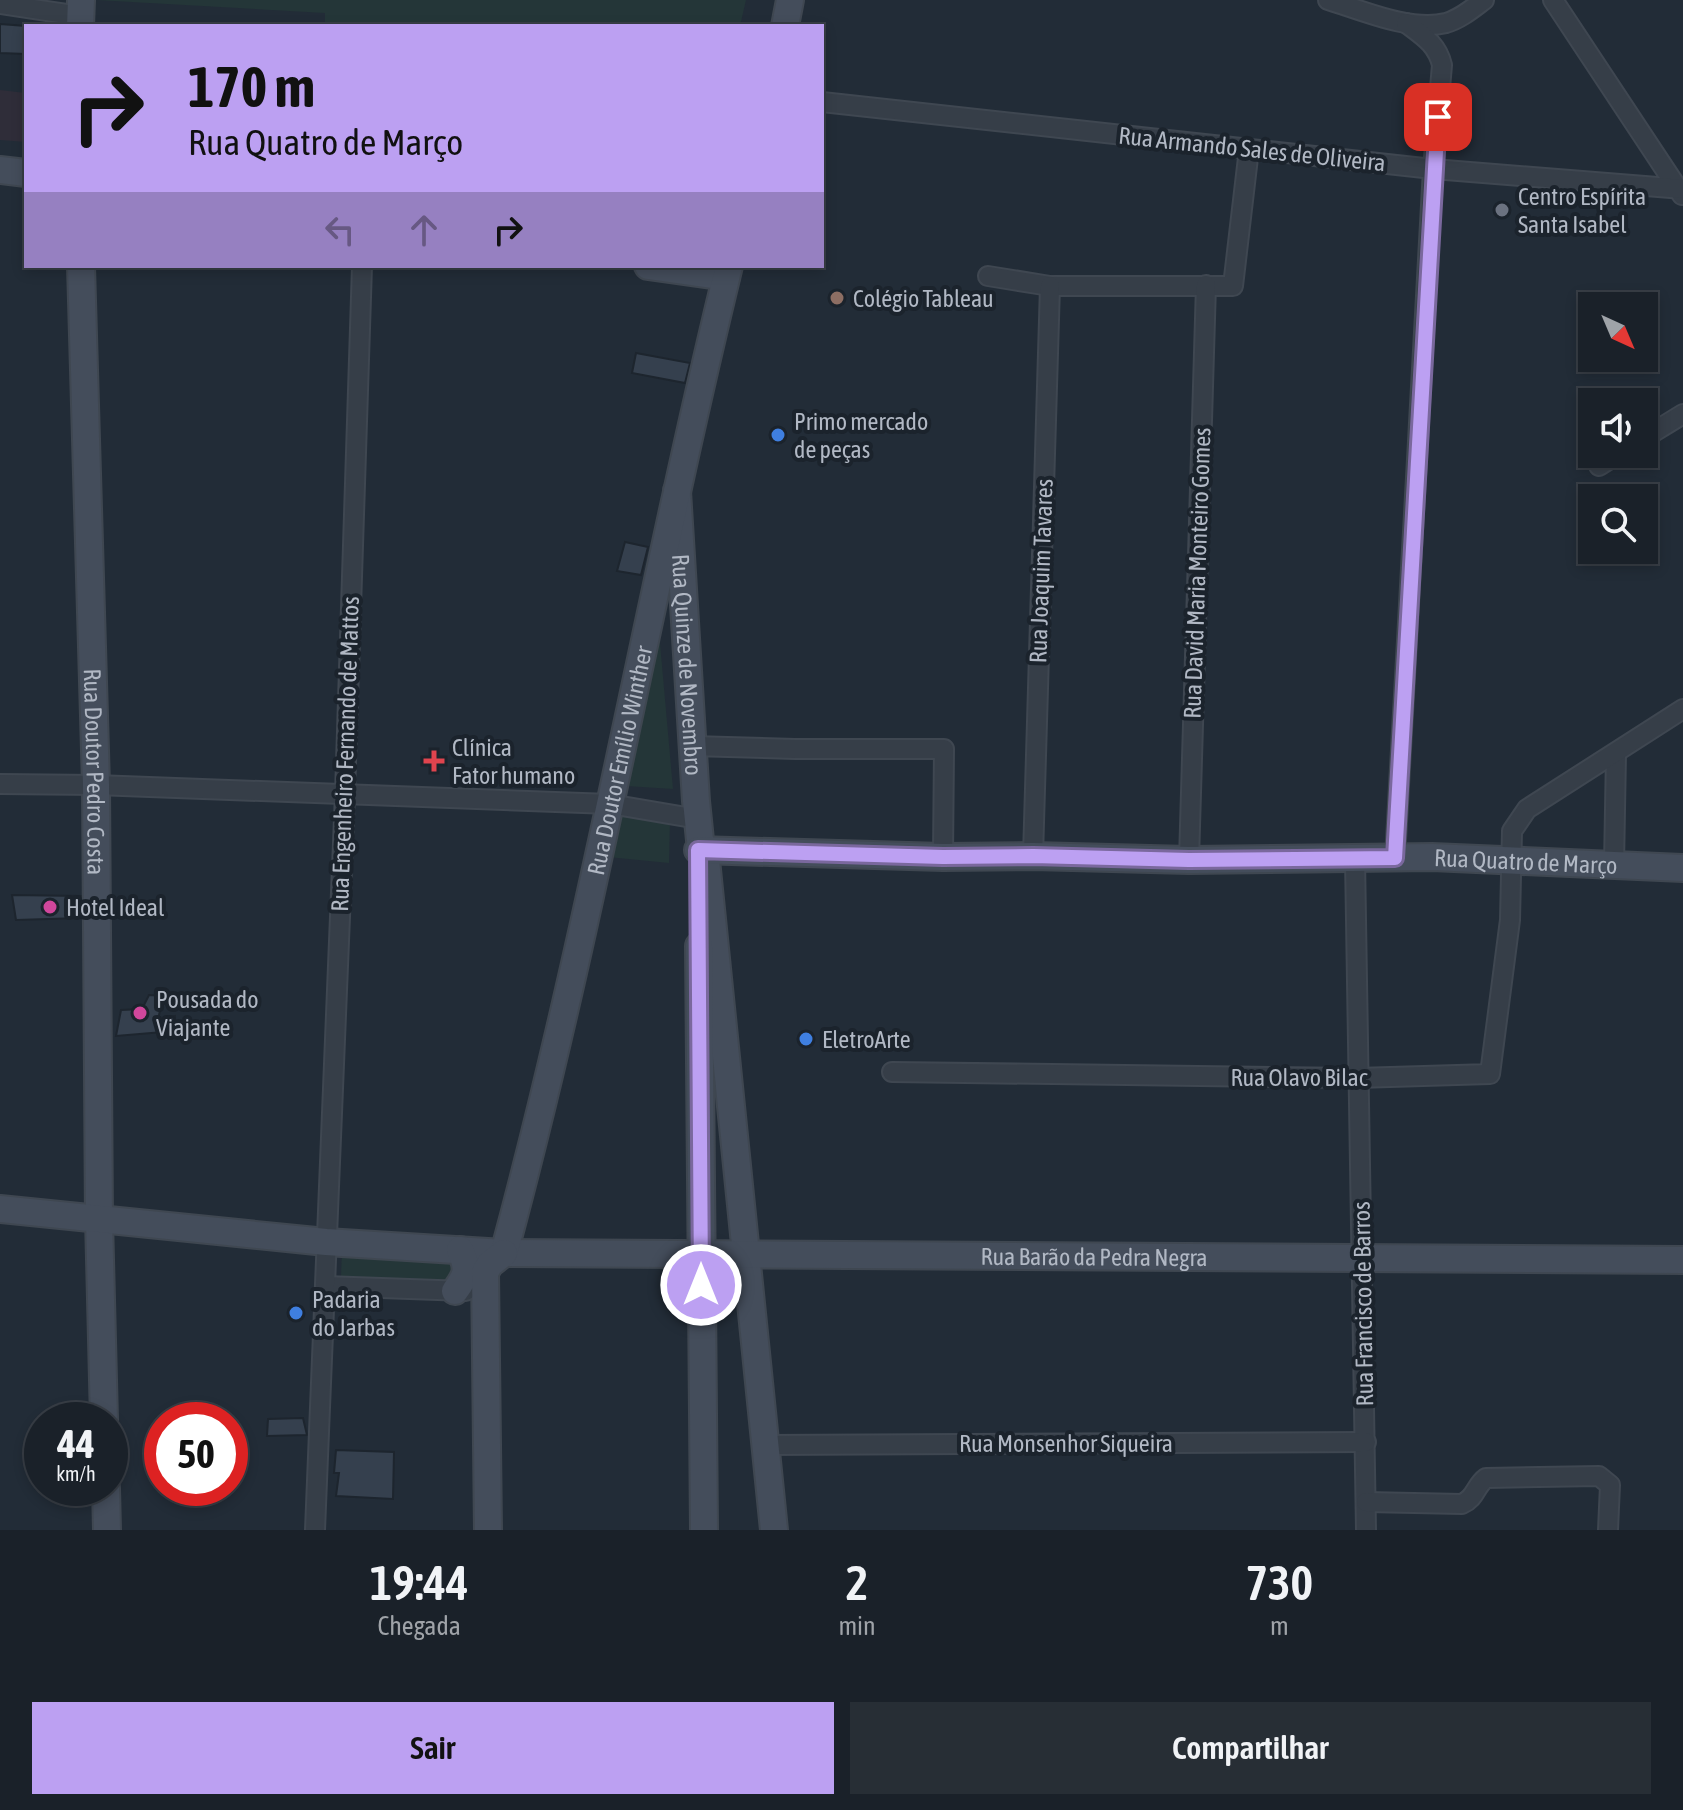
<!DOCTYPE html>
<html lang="pt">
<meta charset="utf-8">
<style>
:root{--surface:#1a2129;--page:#272e35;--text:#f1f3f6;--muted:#9fa3a8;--line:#383e46;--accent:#bca0f2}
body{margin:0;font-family:"Asap Condensed",sans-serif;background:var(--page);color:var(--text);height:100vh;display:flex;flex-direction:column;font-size:30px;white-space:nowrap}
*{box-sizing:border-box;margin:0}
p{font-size:26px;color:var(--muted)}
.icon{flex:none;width:44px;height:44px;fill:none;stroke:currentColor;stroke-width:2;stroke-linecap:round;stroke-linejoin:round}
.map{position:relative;height:1530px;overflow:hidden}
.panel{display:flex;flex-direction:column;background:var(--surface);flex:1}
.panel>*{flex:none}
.top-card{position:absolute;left:24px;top:24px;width:800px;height:244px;border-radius:0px;box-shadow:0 4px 12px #0003,0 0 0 2px var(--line);background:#bca0f2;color:#111;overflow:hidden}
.needle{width:52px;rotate:136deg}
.buttons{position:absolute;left:1578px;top:292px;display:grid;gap:16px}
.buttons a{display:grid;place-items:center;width:80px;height:80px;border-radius:0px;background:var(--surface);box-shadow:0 4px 12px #0003,0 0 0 2px var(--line);font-size:40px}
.speed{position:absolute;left:24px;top:1402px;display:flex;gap:16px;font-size:40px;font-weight:700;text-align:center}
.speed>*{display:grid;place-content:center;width:104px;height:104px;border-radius:50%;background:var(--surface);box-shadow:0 4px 12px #0003,0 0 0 2px var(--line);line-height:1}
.speed small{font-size:20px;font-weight:400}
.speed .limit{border:12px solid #d22;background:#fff;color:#111}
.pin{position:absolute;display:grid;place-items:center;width:68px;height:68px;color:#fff;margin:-34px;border-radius:16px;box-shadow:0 4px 12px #0006}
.me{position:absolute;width:88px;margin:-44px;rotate:0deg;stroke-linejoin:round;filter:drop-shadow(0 0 6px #0008)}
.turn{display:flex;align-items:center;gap:28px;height:168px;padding:0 32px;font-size:36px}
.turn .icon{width:104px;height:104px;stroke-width:2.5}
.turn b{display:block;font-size:56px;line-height:68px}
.lanes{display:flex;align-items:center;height:76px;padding:0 32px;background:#0003;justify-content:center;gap:40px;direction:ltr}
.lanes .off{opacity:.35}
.eta{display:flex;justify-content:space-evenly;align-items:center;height:136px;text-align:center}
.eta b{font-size:48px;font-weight:600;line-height:56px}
.primary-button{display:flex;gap:16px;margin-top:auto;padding:16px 32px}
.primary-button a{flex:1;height:92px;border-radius:0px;background:var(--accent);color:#111;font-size:32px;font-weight:600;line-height:92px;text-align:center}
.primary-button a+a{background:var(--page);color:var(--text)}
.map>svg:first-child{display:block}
</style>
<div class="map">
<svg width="1683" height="1530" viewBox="0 0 1683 1530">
<rect width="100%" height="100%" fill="#222c37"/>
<path fill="#2f2d39" d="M0 90 26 93V142L0 140Z"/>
<g fill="#243638">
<path d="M96 0H746L740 26H325V13Z"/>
<path d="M659 632 673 789 626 786Z"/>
<path d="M617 810 670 818 669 863 608 857Z"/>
<path d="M342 1249 455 1255 454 1281 341 1276Z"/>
</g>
<g fill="#35404e" stroke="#1d252e" stroke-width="2">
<path d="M0 24 26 26V54L0 53Z"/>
<path d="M636 353 690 363 685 383 632 373Z"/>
<path d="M625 542 648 547 641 575 617 571Z"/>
<path d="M12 895 81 896V918L16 920Z"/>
<path d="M149 995 163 996 158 1020 175 1016V1031L116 1036 121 1010 142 1009Z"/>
<path d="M303 1418 307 1435 267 1436 268 1419Z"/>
<path d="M336 1450 394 1452 393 1499 336 1496 339 1473H334Z"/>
</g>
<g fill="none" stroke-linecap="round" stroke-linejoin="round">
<g stroke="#3f4751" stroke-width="22">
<g id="street">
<path d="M1328 0C1361 10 1411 32 1446 23 1460 19 1472 9 1484 0"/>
<path d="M1553 0 1682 195"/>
<path d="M0 4 80 16"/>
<path d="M822 102 1433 169 1683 189"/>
<path d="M988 276 1050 286H1233L1249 149"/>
<path d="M1644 438 1683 414"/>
<path d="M1599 466 1618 454"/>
<path d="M692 746 795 749H944L943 857"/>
<path d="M0 784 96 785 610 804 698 819"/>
<path d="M1033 856 1050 286"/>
<path d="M1395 858 1433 169 1442 65C1437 44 1423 36 1406 23"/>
<path d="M1355 859 1366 1530"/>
<path d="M1189 860 1206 285"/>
<path d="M1614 865 1616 754"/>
<path d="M892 1072 1357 1078 1490 1074 1510 920 1512 831 1527 809 1683 709"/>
<path d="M325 1286 466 1291"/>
<path d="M766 1445 1366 1442"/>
<path d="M1366 1502 1462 1504C1476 1498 1475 1486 1486 1478L1599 1476 1610 1485 1608 1530"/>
<path d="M315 1530 345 794 362 266"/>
</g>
</g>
<g stroke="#3f4751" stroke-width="30">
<g id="secondary">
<path d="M80 26 81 0"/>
<path d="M785 26 790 0"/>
<path d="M0 170 26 173"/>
<path id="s1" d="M81 266 96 785 99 1219 104 1420"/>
<path d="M648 266 726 277"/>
<path id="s2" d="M677 491 696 801 700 840 705 850 774 1530"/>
<path id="s3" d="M698 850 943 857 1033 856 1189 860 1432 857 1683 868"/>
<path d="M699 946 704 1530"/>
<path id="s4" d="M0 1209 326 1242 504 1253 1683 1260"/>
<path id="s5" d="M504 1253C592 927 649 594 729 266"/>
<path d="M455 1291C467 1275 469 1269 460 1250"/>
<path d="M106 1488 107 1530"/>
<path d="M488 1530 485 1272 490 1264 504 1253"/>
</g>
</g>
<use href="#street" stroke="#363e48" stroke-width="18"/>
<use href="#secondary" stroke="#444d5b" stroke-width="26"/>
</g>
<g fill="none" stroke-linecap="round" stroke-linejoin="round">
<g stroke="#7a689d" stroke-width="20">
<path id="route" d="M701 1285 698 850 943 857 1033 856 1189 860 1395 858 1438 117"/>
</g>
<use href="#route" stroke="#bca0f2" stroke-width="14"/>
</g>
<circle fill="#6b7280" stroke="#1b232c" stroke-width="3" cx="1502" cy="210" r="8"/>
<circle fill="#8d6e63" stroke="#1b232c" stroke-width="3" cx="837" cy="298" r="8"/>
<g fill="#3f7fe0" stroke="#1b232c" stroke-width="3">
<circle cx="778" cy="435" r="8"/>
<circle cx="806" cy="1039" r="8"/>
<circle cx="296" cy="1313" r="8"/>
</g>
<path fill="#e0444e" stroke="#1b232c" stroke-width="3" d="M430 749h8v8h8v8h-8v8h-8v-8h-8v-8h8z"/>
<g fill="#d1479c" stroke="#1b232c" stroke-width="3">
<circle cx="50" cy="907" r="8"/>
<circle cx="140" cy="1013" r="8"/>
</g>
<g text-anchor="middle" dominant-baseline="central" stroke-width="8" stroke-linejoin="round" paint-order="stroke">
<g font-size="24" fill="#b1b8c4" stroke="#1b232c">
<text transform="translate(1252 149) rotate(6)">Rua Armando Sales de Oliveira</text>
<text transform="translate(1041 571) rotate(-88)">Rua Joaquim Tavares</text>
<text transform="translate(1197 573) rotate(-88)">Rua David Maria Monteiro Gomes</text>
<text stroke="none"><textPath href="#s2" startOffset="174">Rua Quinze de Novembro</textPath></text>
<text transform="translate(345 754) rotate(-88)">Rua Engenheiro Fernando de Mattos</text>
<text stroke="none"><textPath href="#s5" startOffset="506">Rua Doutor Emílio Winther</textPath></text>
<text stroke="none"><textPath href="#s1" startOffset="506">Rua Doutor Pedro Costa</textPath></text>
<text stroke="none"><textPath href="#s3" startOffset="828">Rua Quatro de Março</textPath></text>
<text x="1299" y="1077">Rua Olavo Bilac</text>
<text stroke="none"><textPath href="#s4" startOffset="1096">Rua Barão da Pedra Negra</textPath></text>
<text transform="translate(1363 1304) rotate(-91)">Rua Francisco de Barros</text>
<text x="1066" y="1443">Rua Monsenhor Siqueira</text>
</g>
<g font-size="24" fill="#b1b8c4" stroke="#1b232c" text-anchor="start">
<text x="1518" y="196">Centro Espírita<tspan x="1518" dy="28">Santa Isabel</tspan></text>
<text x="853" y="298">Colégio Tableau</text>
<text x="794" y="421">Primo mercado<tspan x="794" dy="28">de peças</tspan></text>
<text x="452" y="747">Clínica<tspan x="452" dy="28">Fator humano</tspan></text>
<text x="66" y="907">Hotel Ideal</text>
<text x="156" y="999">Pousada do<tspan x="156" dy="28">Viajante</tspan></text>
<text x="822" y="1039">EletroArte</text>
<text x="312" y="1299">Padaria<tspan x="312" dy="28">do Jarbas</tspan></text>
</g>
</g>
</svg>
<div class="buttons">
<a><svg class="needle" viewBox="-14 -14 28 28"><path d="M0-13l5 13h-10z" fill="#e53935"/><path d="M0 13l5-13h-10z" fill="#9fa3a8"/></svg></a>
<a><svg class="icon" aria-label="sound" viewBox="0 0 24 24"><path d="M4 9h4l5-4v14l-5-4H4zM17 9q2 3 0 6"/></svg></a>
<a><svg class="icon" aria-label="search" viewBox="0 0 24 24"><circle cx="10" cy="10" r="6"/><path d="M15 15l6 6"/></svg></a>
</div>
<div class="speed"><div>44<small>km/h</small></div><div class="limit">50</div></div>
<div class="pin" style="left:1438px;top:117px;background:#d93025"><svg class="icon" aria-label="arrive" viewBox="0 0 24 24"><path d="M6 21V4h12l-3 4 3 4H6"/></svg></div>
<svg class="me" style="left:701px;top:1285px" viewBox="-20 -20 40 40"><circle r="17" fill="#bca0f2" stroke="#fff" stroke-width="3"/><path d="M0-11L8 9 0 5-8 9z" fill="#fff"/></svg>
<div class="top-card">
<div class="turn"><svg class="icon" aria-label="right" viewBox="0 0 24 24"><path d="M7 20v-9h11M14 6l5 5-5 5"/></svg><div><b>170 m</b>Rua Quatro de Março</div></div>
<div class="lanes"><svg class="icon off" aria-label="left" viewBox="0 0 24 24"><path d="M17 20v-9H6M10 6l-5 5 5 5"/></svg><svg class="icon off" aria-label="ahead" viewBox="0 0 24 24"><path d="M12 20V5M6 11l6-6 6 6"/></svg><svg class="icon" aria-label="right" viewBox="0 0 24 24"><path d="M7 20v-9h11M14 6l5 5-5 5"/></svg></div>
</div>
</div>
<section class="panel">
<div class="eta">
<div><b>19:44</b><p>Chegada</p></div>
<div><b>2</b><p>min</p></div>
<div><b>730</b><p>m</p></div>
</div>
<div class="primary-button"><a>Sair</a><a>Compartilhar</a></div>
</section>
